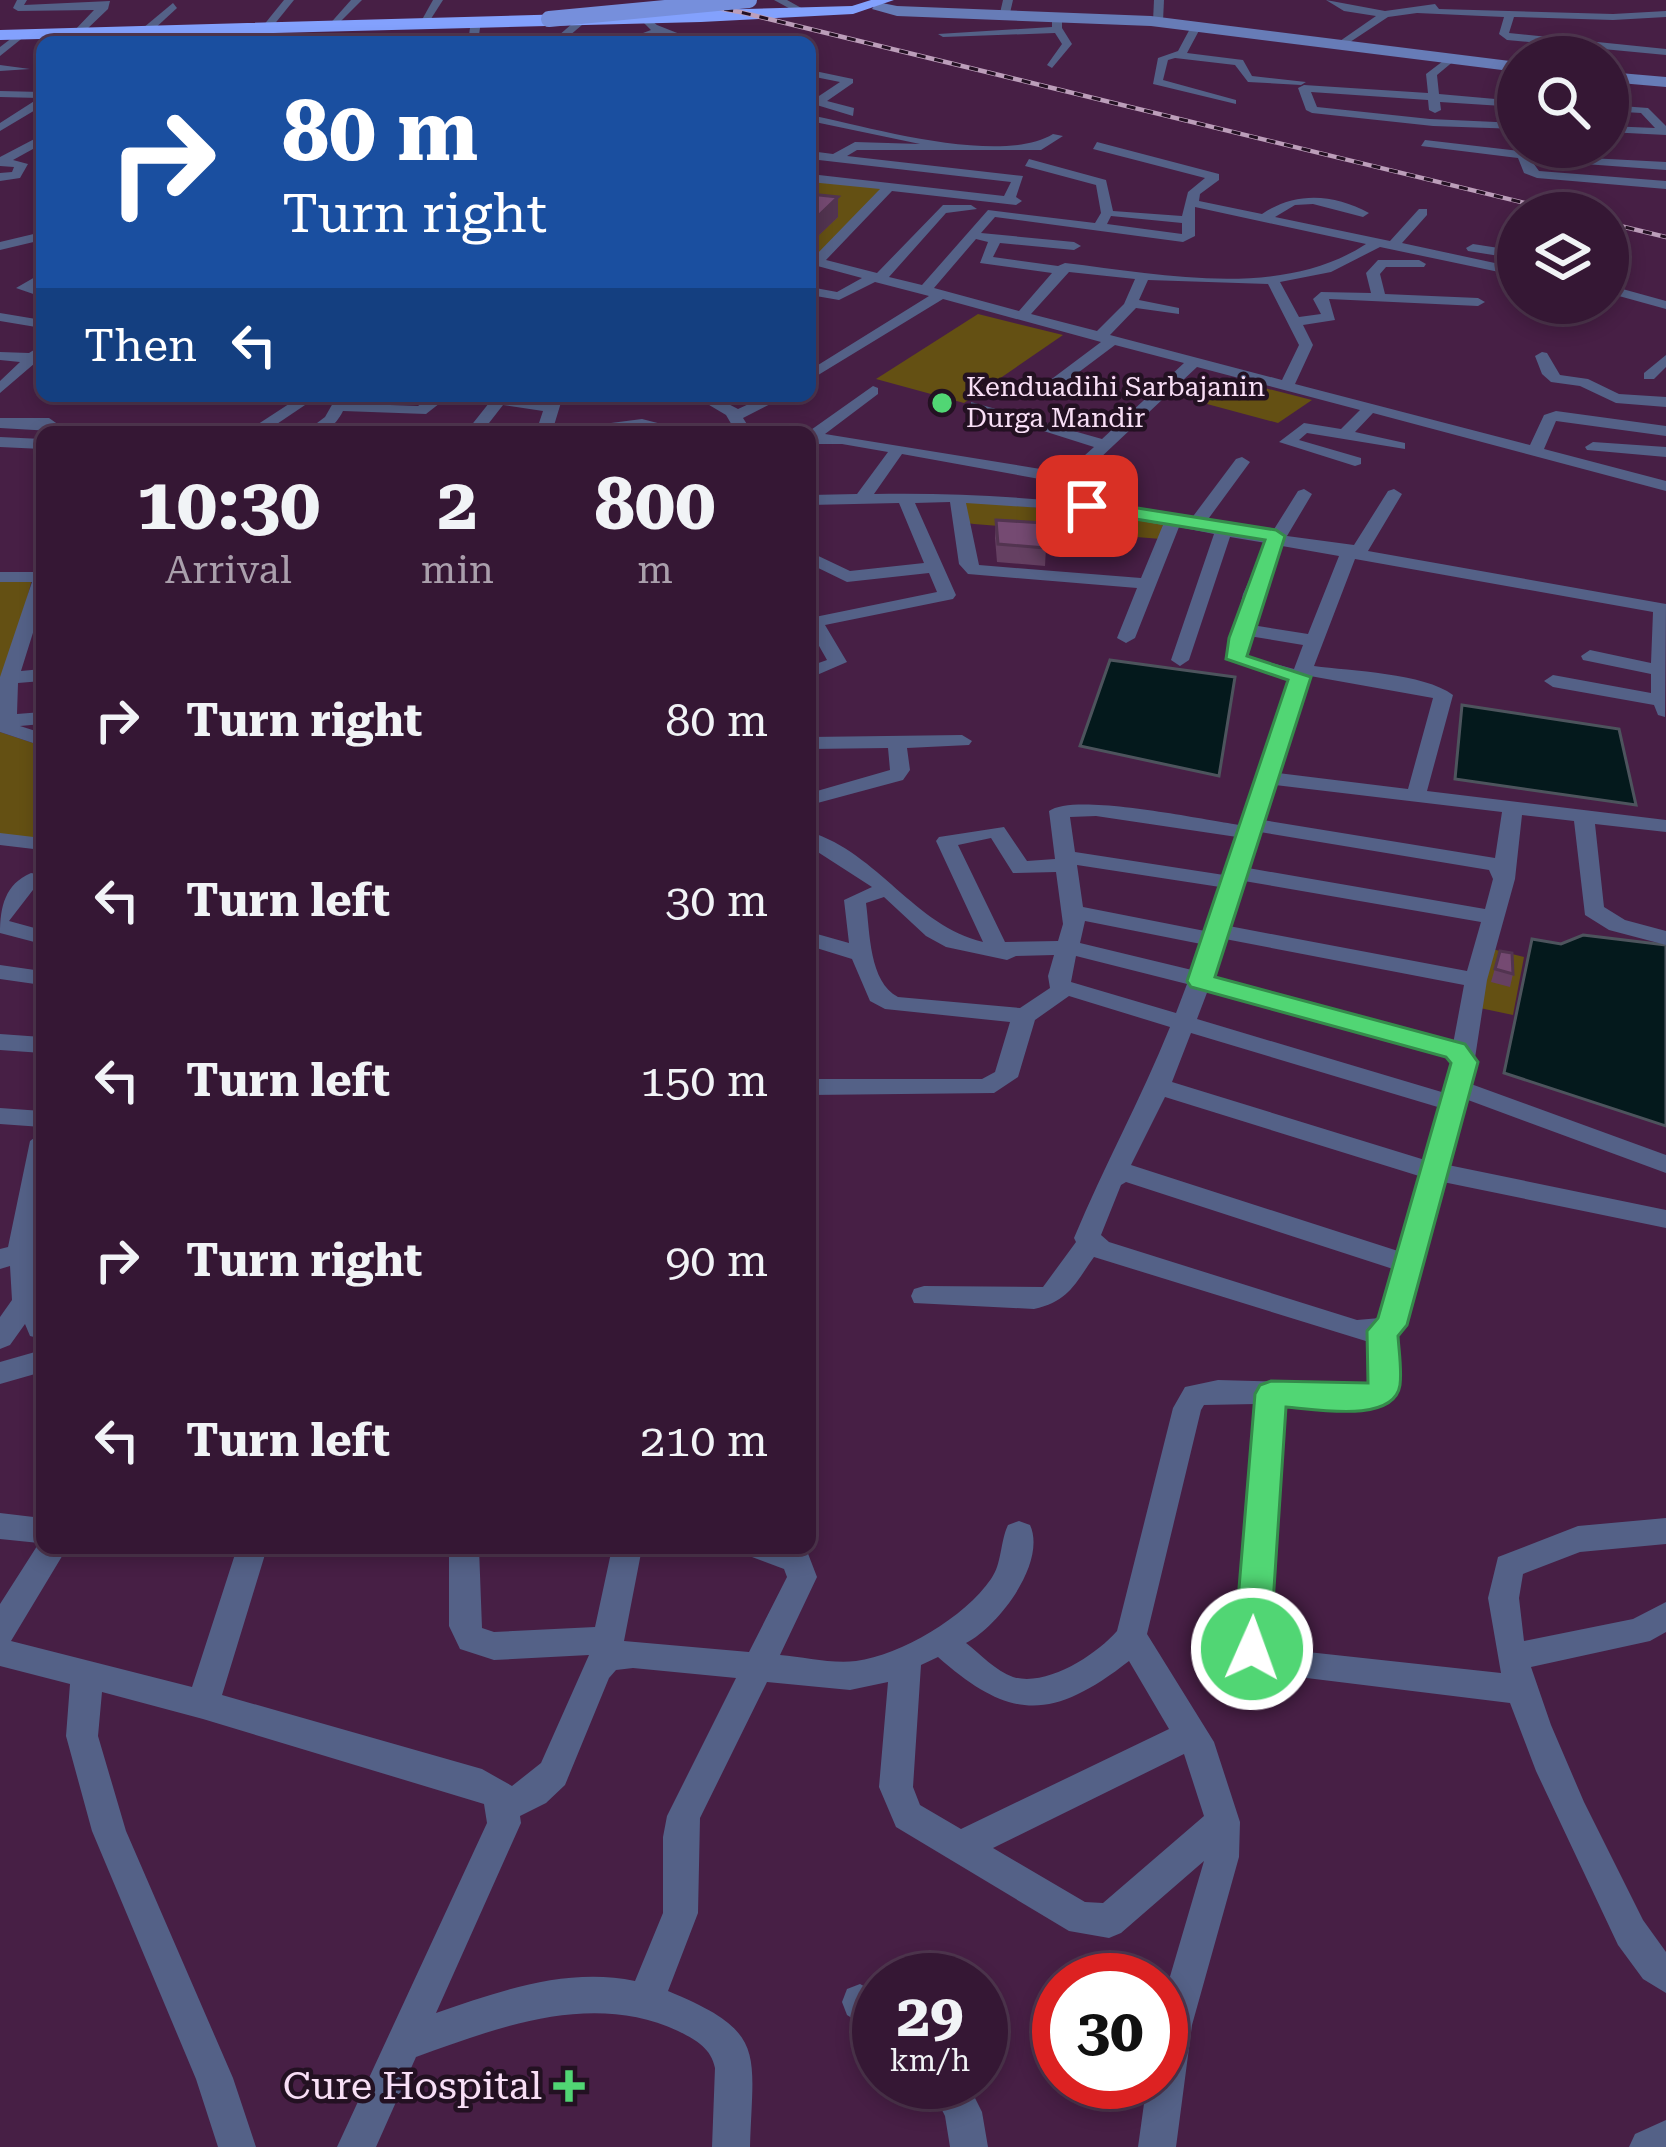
<!DOCTYPE html>
<style>
:root{--surface:#351734;--page:#3d203c;--text:#f1f3f6;--muted:#aa9fac;--line:#4f364f}
body{margin:0;font-family:"Roboto Serif",serif;background:var(--page);color:var(--text);height:100vh;display:flex;flex-direction:column;font-size:45px;white-space:nowrap}
*{box-sizing:border-box;margin:0}
p{font-size:39px;color:var(--muted)}
.icon{flex:none;width:66px;height:66px;fill:none;stroke:currentColor;stroke-width:2;stroke-linecap:round;stroke-linejoin:round}
.map{position:relative;flex:1;overflow:hidden}
.side{position:absolute;left:36px;top:426px;width:780px;height:1128px;display:flex;flex-direction:column;background:var(--surface);border-radius:18px;box-shadow:0 6px 18px #0003,0 0 0 3px var(--line)}
.side>*{flex:none}
.guide{position:absolute;left:36px;top:36px;width:780px;height:366px;border-radius:18px;box-shadow:0 6px 18px #0003,0 0 0 3px var(--line);background:#1a4fa0;color:#fff;overflow:hidden}
.buttons{position:absolute;left:1497px;top:36px;display:grid;gap:24px}
.buttons a{display:grid;place-items:center;width:132px;height:132px;border-radius:50%;background:var(--surface);box-shadow:0 6px 18px #0003,0 0 0 3px var(--line);font-size:60px}
.speed{position:absolute;left:852px;top:1953px;display:flex;gap:24px;font-size:60px;font-weight:700;text-align:center}
.speed>*{display:grid;place-content:center;width:156px;height:156px;border-radius:50%;background:var(--surface);box-shadow:0 6px 18px #0003,0 0 0 3px var(--line);line-height:1}
.speed small{font-size:30px;font-weight:400}
.speed .limit{border:18px solid #d22;background:#fff;color:#111}
.pin{position:absolute;display:grid;place-items:center;width:102px;height:102px;color:#fff;margin:-51px;border-radius:24px;box-shadow:0 6px 18px #0006}
.me{position:absolute;width:132px;margin:-66px;rotate:2deg;stroke-linejoin:round;filter:drop-shadow(0 0 9px #0008)}
.turn{display:flex;align-items:center;gap:42px;height:252px;padding:0 48px;font-size:54px}
.turn .icon{width:156px;height:156px;stroke-width:2.5}
.turn b{display:block;font-size:84px;line-height:102px}
.then{display:flex;align-items:center;height:114px;padding:0 48px;background:#0003;gap:24px;font-size:45px}
.eta{display:flex;justify-content:space-evenly;align-items:center;height:204px;text-align:center}
.eta b{font-size:72px;font-weight:700;line-height:84px}
ul{padding:0;list-style:none}
li{display:flex;align-items:center;gap:36px;height:180px;padding:0 48px}
li div{flex:1}
li b{display:block;font-size:45px}
li em{font-style:normal}
.map>svg:first-child{display:block}
</style>
<div class="map">
<svg width="1666" height="2147" viewBox="0 0 1666 2147">
<rect width="100%" height="100%" fill="#471f45"/>
<g fill="#645013">
<path d="M810 179 885 188 810 262Z"/>
<path d="M978 314 1063 335 964 403 876 379Z"/>
<path d="M1224 379H1229L1312 400 1278 423 1207 404Z"/>
<path d="M962 500 1170 521 1161 539 974 524 967 523Z"/>
<path d="M0 579H32L0 706Z"/>
<path d="M0 732 42 746V845L0 843Z"/>
<path d="M1488 948 1524 957 1513 1015 1475 1007Z"/>
</g>
<g fill="#04191c" stroke="#4d545d" stroke-width="3">
<path d="M1110 660 1235 677 1219 776 1080 746Z"/>
<path d="M1462 705 1619 729 1636 805 1455 779Z"/>
<path d="M1583 935 1666 945V1126L1504 1073 1532 939 1561 944Z"/>
</g>
<g fill="none" stroke-linecap="round" stroke-linejoin="round">
<g fill="#546187" fill-rule="evenodd">
<path d="M17 0H27L24 5 110 1 108 9 85 31 109 42H95L73 32 94 10 18 11 13 8Z"/>
<path d="M284 0H294L260 42H250Z"/>
<path d="M351 0H362L335 27H327Z"/>
<path d="M433 0H443L427 25H419Z"/>
<path d="M774 0H787L805 10 796 12Z"/>
<path d="M1003 0H1013L1010 13 1005 16 1000 13Z"/>
<path d="M1154 0H1164L1163 21 1158 24 1153 21Z"/>
<path d="M1326 0 1385 11 1435 4 1439 9 1613 14 1666 11V17L1613 20 1514 17 1509 33 1666 49V55L1507 40 1499 34 1504 17 1417 13 1388 17 1344 46 1340 41 1376 16 1344 11Z"/>
<path d="M173 3 177 8 151 32H143V28Z"/>
<path d="M643 14 657 25 700 42C686 42 673 33 660 34 646 34 633 42 619 42L651 30 638 17Z"/>
<path d="M1057 14 1062 17V28L1072 44 1052 68 1047 65 1062 44 1055 33 943 37 938 34 1052 27V17Z"/>
<path d="M580 17 589 19 562 42H551Z"/>
<path d="M476 18 481 21 478 42H468L471 21Z"/>
<path d="M1193 23 1202 25 1187 53 1243 60 1252 76 1306 82 1301 85 1248 82 1235 65 1175 58 1168 60 1163 80 1236 100V104L1153 84 1158 58 1178 51Z"/>
<path d="M21 31 25 36 0 56V47Z"/>
<path d="M1451 55 1455 60 1437 75 1439 94 1518 101V107L1440 102 1441 110 1435 113 1429 110 1428 100 1311 92 1317 107 1430 119 1518 123V129L1433 126 1312 113 1306 110 1298 88 1304 85 1428 93 1426 74Z"/>
<path d="M0 65 30 69 0 71Z"/>
<path d="M810 70 853 79V83L827 101 854 108 853 116 810 103V97L816 98 840 82 810 76Z"/>
<path d="M0 91 42 92V106L0 131V123L39 98 0 97Z"/>
<path d="M1608 105 1648 108 1666 126V135L1608 132V126L1655 128 1641 113 1608 111Z"/>
<path d="M810 115C869 127 1001 166 1053 134L1063 136 1041 150H857L847 156 1023 176 1016 197 1022 201 1016 205 892 191 826 260 877 273 943 205H971L977 209 946 213 889 277 922 285 988 210 1095 223 1101 213 1096 185 1025 166 1029 159 1106 180 1113 211 1182 216 1188 192 1205 178 1093 149 1097 142 1219 174V180L1200 194 1199 201 1262 214C1296 191 1334 194 1369 213L1363 217 1313 204 1295 205 1275 217 1390 241 1419 209H1427V215L1402 243 1518 268V276L1380 247 1331 272 1280 282 1299 317 1321 314 1313 299 1321 292 1371 293 1366 273 1378 260H1419L1426 264 1424 267H1386L1380 274 1385 294 1478 298 1485 302 1478 306 1329 299 1335 320 1303 325 1313 345 1295 384 1530 445 1544 415 1556 411 1666 426V436L1556 421 1544 449 1666 481V491L1373 413 1355 432 1405 443V449L1307 433 1299 440 1361 458V464L1355 466 1279 442 1304 423 1341 429 1360 410 1197 367 1065 491H1053L1051 488 1056 482 902 454 874 494C982 492 1087 501 1191 519L1236 459 1242 457 1250 462 1206 522H1225L1271 534 1298 491 1304 489 1312 494 1287 536 1354 545 1388 491 1394 489 1402 494 1368 551 1666 604 1665 717 1658 715 1654 705 1553 687 1544 681 1553 675 1651 693V674L1583 660 1581 656 1590 650 1651 663 1653 612 1355 559 1314 666C1351 671 1424 673 1453 695L1427 791 1666 820V832L1595 824 1604 907 1625 920 1666 931V945L1609 930 1585 915 1574 821 1522 815 1515 879 1487 980 1471 1084 1666 1155V1173L1468 1100 1448 1165 1666 1210V1228L1443 1182 1406 1325 1397 1334 1398 1388C1378 1423 1319 1407 1284 1405L1266 1634 1271 1648 1501 1673 1488 1598 1498 1557 1578 1526 1666 1518V1544L1580 1552 1523 1574 1519 1598 1524 1641 1633 1619 1666 1602V1632L1650 1641 1531 1667 1551 1725 1584 1802 1643 1920 1666 1952V1993L1643 1979 1618 1945 1536 1771 1510 1703 1249 1671 1234 1634 1256 1404 1204 1405 1201 1410 1147 1634 1214 1742 1240 1822 1239 1857 1192 2025 1176 2147H1138L1147 2082H1161V2007L1204 1861 1121 1933 1109 1938 1069 1931 896 1827 879 1787 888 1682 850 1690 767 1682 700 1818 698 1913 668 1991C767 2032 753 2050 750 2147H712L715 2068C711 2048 696 2040 678 2031 592 1991 499 2027 416 2057L376 2147H337L487 1823 484 1804 203 1719 102 1692 98 1736 126 1831 233 2078 256 2147H218L196 2079 92 1831 66 1736 70 1684 0 1666V1604L39 1543 0 1539V1513L42 1518V1548H67L11 1641 192 1687 237 1548H267L222 1695 482 1769 512 1786 541 1763 589 1655 494 1660 460 1649 449 1626V1548H479L482 1628 494 1632 595 1627 612 1548H642L624 1641 749 1652 787 1577 784 1569 752 1557 748 1548 807 1551 817 1577 780 1655C804 1657 832 1664 856 1661 901 1655 965 1617 991 1579 1002 1564 1000 1542 1008 1525L1019 1521 1030 1525C1047 1562 999 1626 966 1643 980 1654 996 1671 1013 1677 1047 1687 1096 1655 1117 1631L1173 1408 1185 1387 1218 1380 1370 1384 1369 1342 1094 1257C1074 1285 1069 1301 1034 1309L914 1303 911 1296 914 1289 924 1286 1043 1287 1076 1242 1074 1238C1104 1166 1141 1099 1170 1027L1069 996 1035 1020 1018 1077 994 1093 810 1095V1079H982L995 1072 1010 1022 885 1009 870 1001 852 959 810 946V932L849 943 844 900 872 887 810 847V832C878 853 915 926 983 942L936 841 939 837 1004 827 1027 861 1055 859 1049 811C1075 792 1203 820 1241 825L1290 680 1227 659 1243 594 1266 543 1230 537 1189 660 1180 666 1171 660 1214 534 1179 527 1135 638 1126 643 1117 638 1137 588 968 574 959 564 950 502 915 503 956 595 953 599 825 625 847 662 810 678V666L827 660 810 630V618L937 592 929 573 847 582 810 564V552L850 571 924 563 899 503 810 505V495L857 494 888 452 842 444H810L808 432 873 386 878 388V394L825 434 1065 473 1094 447 971 408V402L1102 439 1184 363 1115 345 1047 396H1037V390L1101 342 943 299 810 380V370L929 296 875 282 839 300 810 295V287L837 292 862 278 810 264V256L814 257 880 189 810 182V174L1004 196 1011 182 810 159V151L833 154 855 142 920 144 810 121ZM1195 207 1366 244C1280 300 1161 274 1065 263L1058 266 993 257 1000 243 1074 250 1081 246 1074 242 981 233 995 217 1183 242 1195 236ZM1111 216 1182 223V234L1107 224ZM976 239 988 242 980 263 1052 273 1019 311 934 288ZM1069 272 1135 279 1124 304 1097 331 1031 314ZM1148 280 1268 284 1299 345 1282 380 1110 335 1136 308 1179 314V308L1139 300ZM966 503 1087 511 1163 525 1141 578 979 565ZM1282 546 1339 556 1308 634 1252 625ZM1249 636 1303 645 1294 669 1246 656ZM1310 676 1433 698 1408 789 1278 773ZM1275 785 1502 812 1495 858 1263 820ZM1096 816 1237 837 1224 875 1075 852 1070 817ZM1260 832 1489 870 1493 879 1485 909 1248 868ZM991 838 1013 873 1056 872 1063 924 1058 941 1005 942 958 845ZM1077 865 1220 887 1205 931 1083 907ZM1244 881 1481 922 1467 971 1229 926ZM884 897 926 936 946 947 1007 960 1016 956 1054 955 1048 976 1050 988 1020 1008 898 997C869 982 870 932 866 903ZM1085 921 1201 944 1192 970 1080 943ZM1225 939 1464 985 1453 1044 1213 976ZM1076 956 1187 984 1176 1013 1071 982ZM1208 990 1451 1059 1445 1093 1197 1019ZM1191 1033 1441 1108 1425 1160 1172 1082ZM1165 1097 1419 1176 1398 1251 1131 1165ZM1126 1182 1393 1269 1380 1318 1357 1320 1109 1242 1101 1235 1121 1185ZM938 1657C1010 1721 1052 1721 1129 1661L1169 1729 961 1829 920 1805 913 1787 921 1665ZM633 1668 736 1678 667 1816 663 1837V1913L635 1981C567 1967 499 1991 436 2013L521 1823 520 1816 546 1803 565 1785 609 1678 616 1670ZM1184 1754 1204 1816 1103 1903 1085 1902 993 1848Z"/>
<path d="M42 135V144L13 160 28 164 20 178 0 181V173L12 172 14 167 0 166V157Z"/>
<path d="M1425 140 1570 157 1666 162V170L1531 160 1539 171 1666 181V189L1537 178 1524 173 1518 158 1421 146Z"/>
<path d="M42 232V240L0 250V242Z"/>
<path d="M1473 244 1518 251V259L1468 251 1466 248Z"/>
<path d="M42 273V283L35 287 42 289V297L16 288Z"/>
<path d="M1608 285 1666 301V309L1608 293Z"/>
<path d="M0 313 42 320V328L0 321Z"/>
<path d="M42 345V357L0 393V381L20 362 0 360V352L29 353Z"/>
<path d="M1542 352 1547 353 1560 375 1588 379 1619 394 1666 397V407L1616 403 1580 386 1551 382 1542 374 1535 356Z"/>
<path d="M1666 355V367L1654 379H1644V373Z"/>
<path d="M431 396H449L426 414 343 411C334 429 324 432 305 432L325 417 333 403 418 406Z"/>
<path d="M468 396H506L545 403 547 396H563L552 432H536L543 411 503 405 482 432H466L489 403Z"/>
<path d="M694 396H713L738 409 766 396H786L743 418 752 432H736L726 415Z"/>
<path d="M298 398 311 401 265 432H246Z"/>
<path d="M0 418H49L69 432 0 428Z"/>
<path d="M642 419 681 429 684 432 642 429 606 432 611 423Z"/>
<path d="M0 437 42 439V449L0 447Z"/>
<path d="M1593 442 1666 447V457L1587 450 1585 447Z"/>
<path d="M0 572H42V604L21 671 42 669V681L18 683 17 714 42 712V724L20 726 42 733V746L0 732V677L32 582H0Z"/>
<path d="M962 735 972 741 969 745 907 748 910 770 903 780 810 805V793L890 770 888 748 810 749V737Z"/>
<path d="M0 833 42 838V850L0 845Z"/>
<path d="M31 873 42 875V887L36 886 9 921 42 930V944L0 933C0 907 5 884 31 873Z"/>
<path d="M0 965 42 971V985L0 979Z"/>
<path d="M0 1034 42 1037V1053L0 1050Z"/>
<path d="M0 1108 42 1111V1127L0 1124Z"/>
<path d="M42 1132V1203L35 1238 42 1236V1256L35 1258 39 1292 42 1293V1339L30 1336 25 1324 10 1345 0 1349V1317L12 1300 10 1266 0 1269V1249L8 1247 30 1141Z"/>
<path d="M42 1350V1372L0 1384V1362Z"/>
<path d="M860 1984 879 1994V2035L847 2015 842 2002 847 1989Z"/>
<path d="M928 2082H967L982 2112 988 2147H950L945 2116Z"/>
<path d="M1666 2120V2147H1629L1635 2134Z"/>
</g>
<g fill="#677cb7" fill-rule="evenodd">
<path d="M877 2 897 6 1151 16 1518 62V72L1151 26 897 16 872 9Z"/>
<path d="M1608 72 1666 77V87L1608 82Z"/>
</g>
<path fill="#83a1fd" fill-rule="evenodd" d="M871 0H894L853 14 701 22 0 40V30L852 6Z"/>
<g stroke="#bc9eba" stroke-width="4.5">
<g id="rail">
<path d="M671 0 740 12 1566 213"/>
<path d="M1608 223 1666 237"/>
</g>
</g>
<use href="#rail" stroke="#231122" stroke-width="3" stroke-dasharray="9" stroke-linecap="butt"/>
<path stroke="#768fdc" stroke-width="16" d="M549 19 749 0"/>
</g>
<g fill="#654062">
<path d="M810 194 838 217 815 239 810 238Z"/>
<path d="M996 520 1046 548 1045 566 997 562 995 538Z"/>
<path d="M1500 951 1513 974 1510 987 1491 982Z"/>
</g>
<path fill="#523450" d="M838 197V217L815 239V219Z"/>
<g fill="#754a72" stroke="#523450" stroke-width="3">
<path d="M810 194 838 197 815 219 810 218Z"/>
<path d="M996 520 1044 523 1046 548 998 544Z"/>
<path d="M1500 951 1512 953 1513 974 1495 969Z"/>
</g>
<path fill="#51d674" stroke="#358b4b" stroke-width="3" d="M1087 500 1276 530 1285 536 1247 656 1311 677 1215 977 1465 1044 1478 1062 1407 1325 1398 1336C1399 1352 1402 1370 1400 1385 1394 1424 1315 1409 1286 1407L1270 1649 1264 1661 1252 1665 1239 1661 1234 1649 1255 1394 1260 1385 1271 1381 1368 1383 1367 1331 1378 1318 1451 1063 1446 1057 1191 987 1187 981 1288 680 1226 659 1229 638 1265 540 1080 510 1077 506Z"/>
<g fill="#51d674" stroke="#231122" stroke-width="4.5">
<circle cx="942" cy="403" r="12"/>
<path d="M563 2068h12v12h12v12h-12v12h-12v-12h-12v-12h12z"/>
</g>
<g text-anchor="middle" dominant-baseline="central" stroke-width="9" stroke-linejoin="round" paint-order="stroke">
<g font-size="27" fill="#f8dff6" stroke="#231122" text-anchor="start">
<text x="966" y="387">Kenduadihi Sarbajanin<tspan x="966" dy="31">Durga Mandir</tspan></text>
</g>
<g font-size="39" fill="#f8dff6" stroke="#231122" text-anchor="end">
<text x="542" y="2086">Cure Hospital</text>
</g>
</g>
</svg>
<div class="buttons">
<a><svg class="icon" aria-label="search" viewBox="0 0 24 24"><circle cx="10" cy="10" r="6"/><path d="M15 15l6 6"/></svg></a>
<a><svg class="icon" aria-label="layers" viewBox="0 0 24 24"><path d="M12 4l9 5-9 5-9-5zM3 14l9 5 9-5"/></svg></a>
</div>
<div class="speed"><div>29<small>km/h</small></div><div class="limit">30</div></div>
<div class="pin" style="left:1087px;top:506px;background:#d93025"><svg class="icon" aria-label="arrive" viewBox="0 0 24 24"><path d="M6 21V4h12l-3 4 3 4H6"/></svg></div>
<svg class="me" style="left:1252px;top:1649px" viewBox="-20 -20 40 40"><circle r="17" fill="#51d674" stroke="#fff" stroke-width="3"/><path d="M0-11L8 9 0 5-8 9z" fill="#fff"/></svg>
<div class="guide">
<div class="turn"><svg class="icon" aria-label="right" viewBox="0 0 24 24"><path d="M7 20v-9h11M14 6l5 5-5 5"/></svg><div><b>80 m</b>Turn right</div></div>
<div class="then">Then<svg class="icon" aria-label="left" viewBox="0 0 24 24"><path d="M17 20v-9H6M10 6l-5 5 5 5"/></svg></div>
</div>
<section class="side">
<div class="eta">
<div><b>10:30</b><p>Arrival</p></div>
<div><b>2</b><p>min</p></div>
<div><b>800</b><p>m</p></div>
</div>
<ul>
<li><svg class="icon" aria-label="right" viewBox="0 0 24 24"><path d="M7 20v-9h11M14 6l5 5-5 5"/></svg><div><b>Turn right</b></div><em>80 m</em></li>
<li><svg class="icon" aria-label="left" viewBox="0 0 24 24"><path d="M17 20v-9H6M10 6l-5 5 5 5"/></svg><div><b>Turn left</b></div><em>30 m</em></li>
<li><svg class="icon" aria-label="left" viewBox="0 0 24 24"><path d="M17 20v-9H6M10 6l-5 5 5 5"/></svg><div><b>Turn left</b></div><em>150 m</em></li>
<li><svg class="icon" aria-label="right" viewBox="0 0 24 24"><path d="M7 20v-9h11M14 6l5 5-5 5"/></svg><div><b>Turn right</b></div><em>90 m</em></li>
<li><svg class="icon" aria-label="left" viewBox="0 0 24 24"><path d="M17 20v-9H6M10 6l-5 5 5 5"/></svg><div><b>Turn left</b></div><em>210 m</em></li>
</ul>
</section>
</div>
